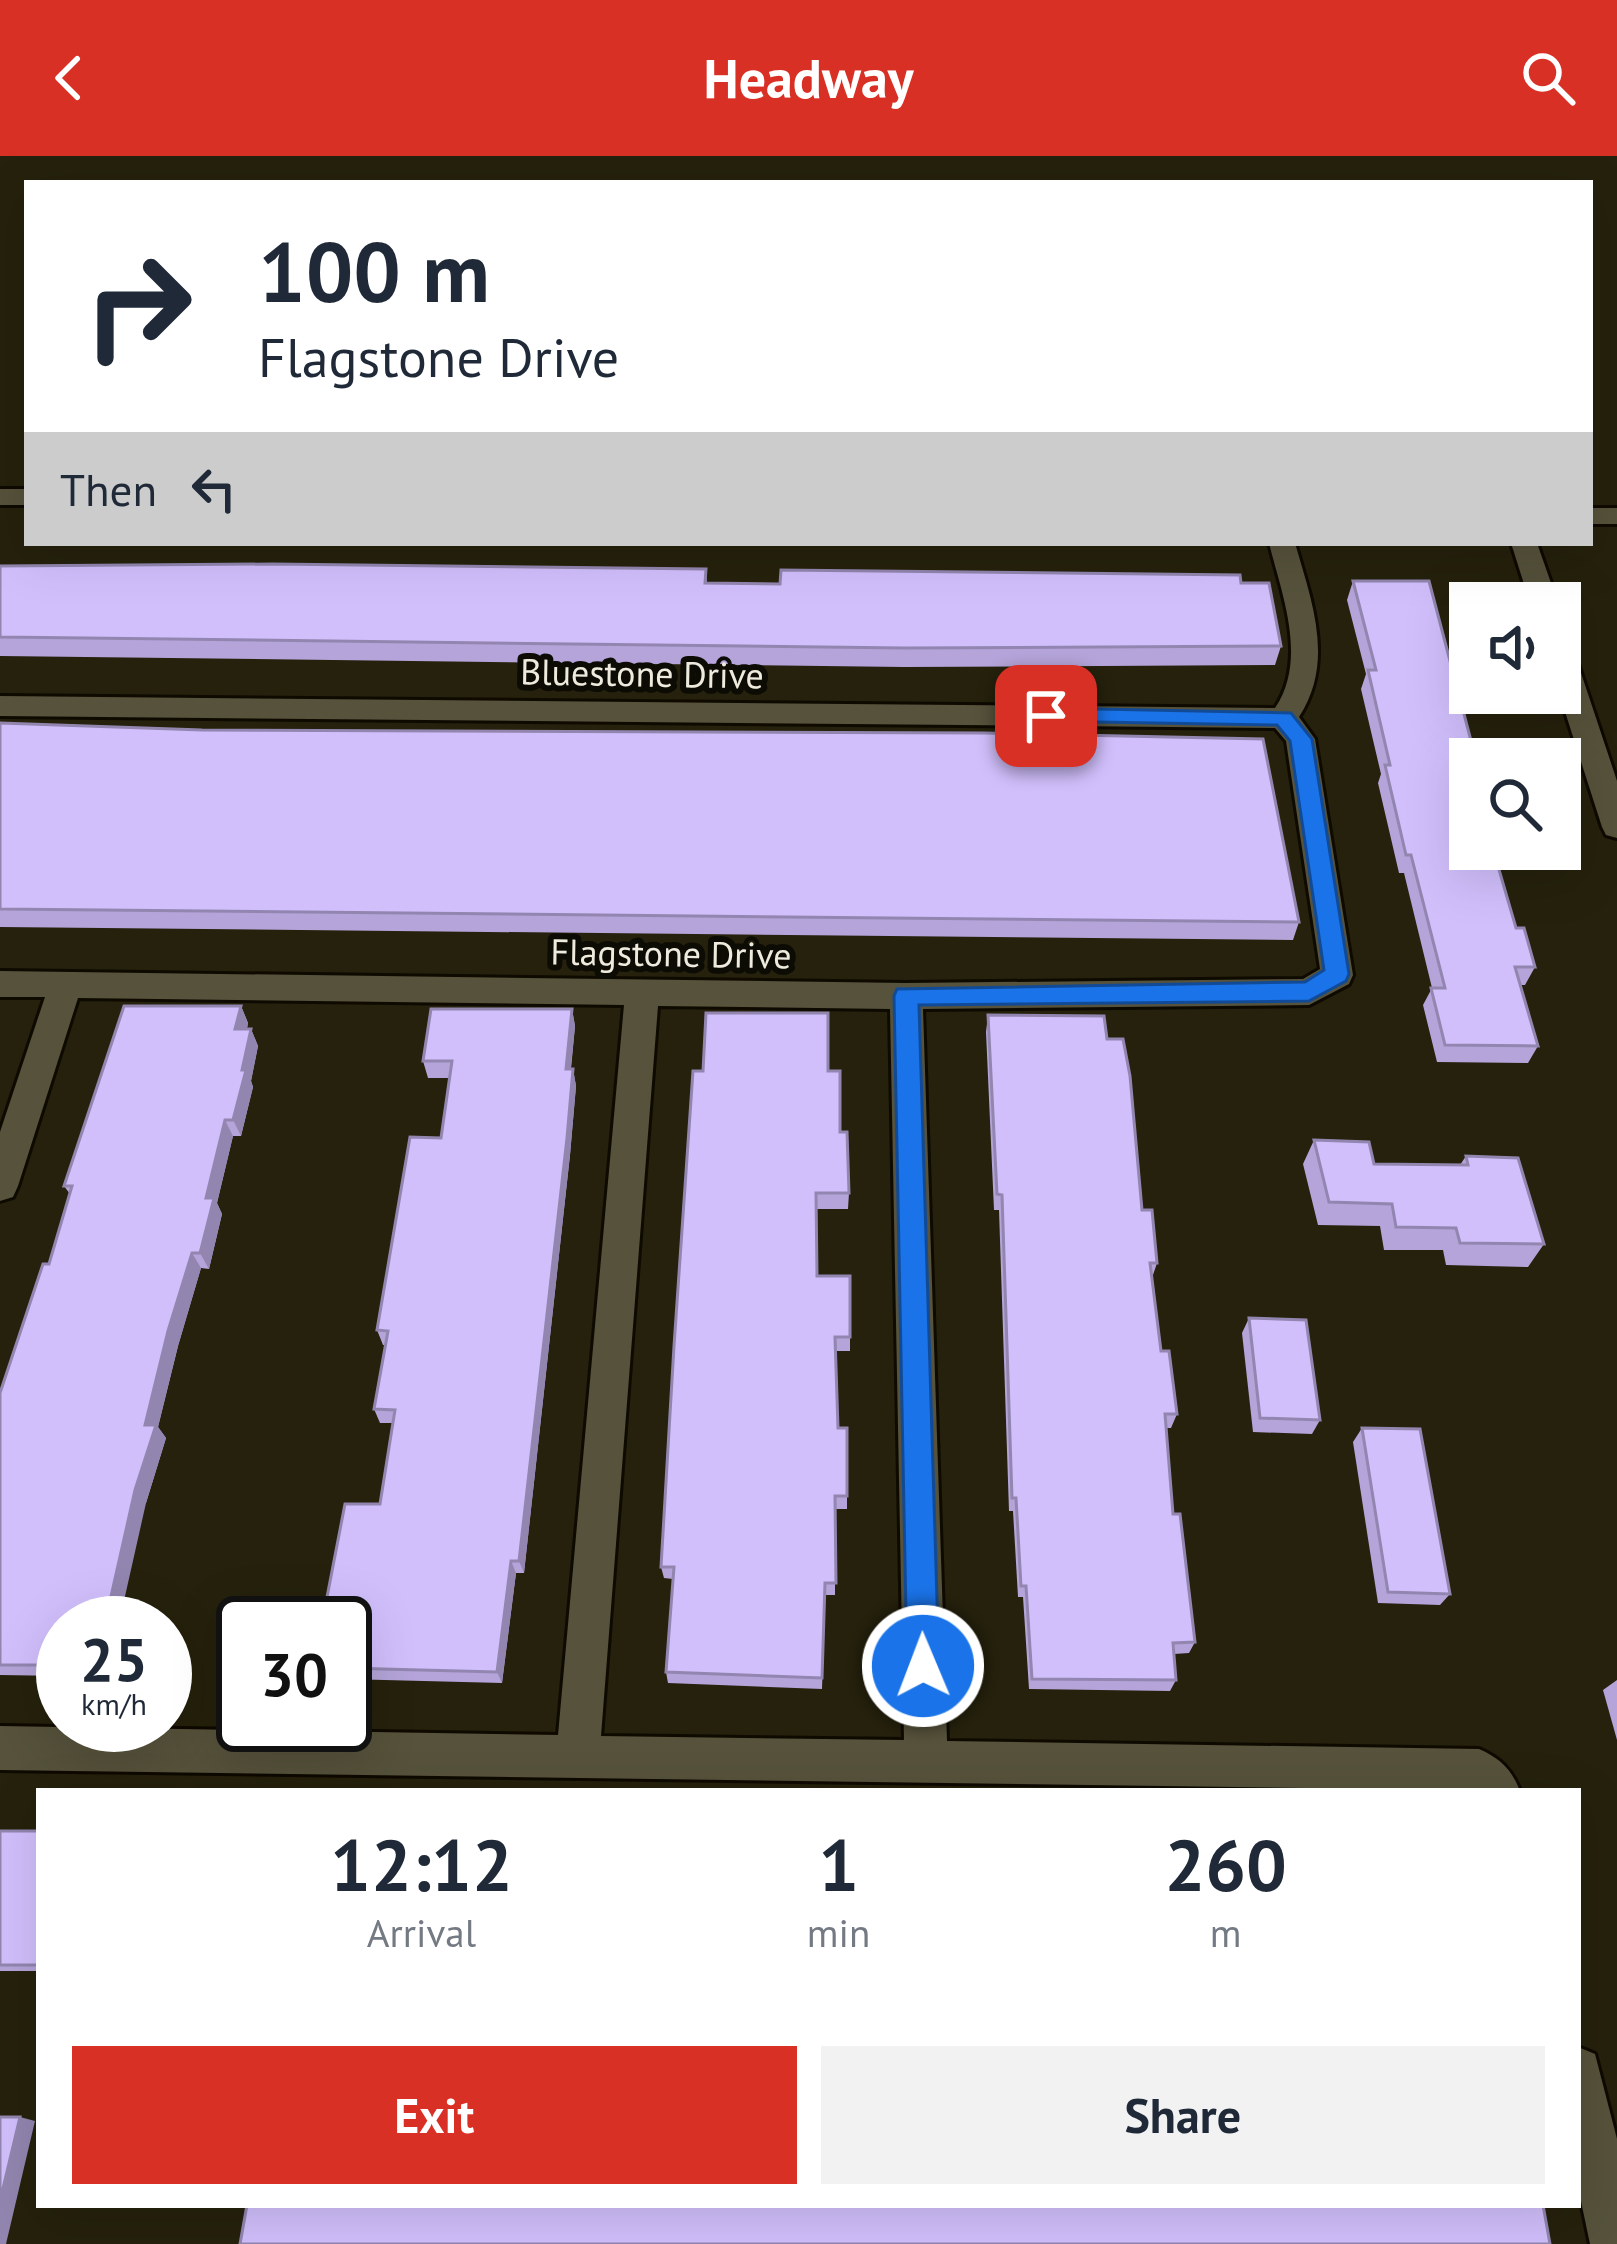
<!DOCTYPE html>
<style>
:root{--surface:#fff;--page:#f2f2f3;--text:#1f2937;--muted:#747a83;--accent:#d93025}
body{margin:0;font-family:"PT Sans",sans-serif;background:var(--page);color:var(--text);height:100vh;display:flex;flex-direction:column;font-size:45px;white-space:nowrap}
*{box-sizing:border-box;margin:0}
p{font-size:39px;color:var(--muted)}
.icon{flex:none;width:66px;height:66px;fill:none;stroke:currentColor;stroke-width:2;stroke-linecap:round;stroke-linejoin:round}
.map{position:relative;flex:1;overflow:hidden}
.side{position:absolute;left:36px;top:1632px;width:1545px;height:420px;display:flex;flex-direction:column;background:var(--surface);border-radius:0px;box-shadow:0 12px 48px #0002}
.side>*{flex:none}
.top-card{position:absolute;left:24px;top:24px;width:1569px;height:366px;border-radius:0px;box-shadow:0 12px 48px #0002;background:#fff;color:var(--text);overflow:hidden}
.fabs{position:absolute;left:1449px;top:426px;display:grid;gap:24px}
.fabs a{display:grid;place-items:center;width:132px;height:132px;border-radius:0px;background:var(--surface);box-shadow:0 12px 48px #0002;font-size:60px}
.speed{position:absolute;left:36px;top:1440px;display:flex;gap:24px;font-size:60px;font-weight:700;text-align:center}
.speed>*{display:grid;place-content:center;width:156px;height:156px;border-radius:50%;background:var(--surface);box-shadow:0 12px 48px #0002;line-height:1}
.speed small{font-size:30px;font-weight:400}
.speed .limit{border:6px solid #111;border-radius:18px;background:#fff;color:#111}
.pin{position:absolute;display:grid;place-items:center;width:102px;height:102px;color:#fff;margin:-51px;border-radius:24px;box-shadow:0 6px 18px #0006}
.me{position:absolute;width:132px;margin:-66px;rotate:359deg;stroke-linejoin:round;filter:drop-shadow(0 0 9px #0008)}
.turn{display:flex;align-items:center;gap:42px;height:252px;padding:0 36px;font-size:54px}
.turn .icon{width:156px;height:156px;stroke-width:2.5}
.turn b{display:block;font-size:84px;line-height:102px}
.then{display:flex;align-items:center;height:114px;padding:0 36px;background:#0003;gap:24px;font-size:45px}
.eta{display:flex;justify-content:space-evenly;align-items:center;height:204px;text-align:center}
.eta b{font-size:72px;font-weight:600;line-height:84px}
.cta{display:flex;gap:24px;margin-top:auto;padding:24px 36px}
.cta a{flex:1;height:138px;border-radius:0px;background:var(--accent);color:#fff;font-size:48px;font-weight:600;line-height:138px;text-align:center}
.cta a+a{background:var(--page);color:var(--text)}
header{display:flex;justify-content:space-between;align-items:center;height:156px;padding:0 36px;background:var(--accent);color:#fff;font-size:54px;font-weight:600}
.map>svg:first-child{display:block}
</style>
<header><svg class="icon" aria-label="back" viewBox="0 0 24 24"><path d="M15 5l-7 7 7 7"/></svg>Headway<svg class="icon" aria-label="search" viewBox="0 0 24 24"><circle cx="10" cy="10" r="6"/><path d="M15 15l6 6"/></svg></header>
<div class="map">
<svg width="1617" height="2088" viewBox="0 0 1617 2088">
<rect width="100%" height="100%" fill="#25210c"/>
<g fill="none" stroke-linecap="round" stroke-linejoin="round">
<g stroke="#0e0a00" stroke-width="6">
<g id="minor">
<rect x="0" y="333" width="27" height="16"/>
<rect x="1590" y="352" width="27" height="16"/>
<path d="M1269 387H1295C1312 446 1335 506 1299 561L1315 583 1353 819 1349 828 1309 849 923 853 947 1585 1479 1593C1500 1602 1512 1614 1520 1635L0 1614V1570L558 1579 624 849 78 842 18 1030 13 1041 0 1045V976L45 841H0V815L906 827 1303 823 1320 813 1286 585 1275 572 0 560V540L1275 552C1308 503 1282 439 1269 387ZM658 850 890 853 904 1584 601 1580Z"/>
<path d="M1511 387H1537L1558 447H1530Z"/>
<path d="M1560 487 1574 496 1617 625V682L1606 679 1602 671 1559 537Z"/>
<path d="M1578 1891 1595 1898 1617 1983V2088H1590L1578 2031Z"/>
</g>
</g>
<use href="#minor" fill="#56523b" fill-rule="evenodd"/>
</g>
<g fill="#b4a4d9">
<path d="M0 410 706 413 707 427 780 428 1241 427 1281 490 1275 509 904 511 0 500Z"/>
<path d="M1353 425 1474 596 1468 608 1516 772 1535 811 1525 829H1520L1538 890 1528 907 1437 906 1423 849 1432 832 1404 717H1399L1378 627 1381 618 1361 533 1366 518 1347 444Z"/>
<path d="M0 567 1299 766 1293 784 0 771Z"/>
<path d="M241 850 248 867 247 873H251L258 890 251 925 253 931 241 980H233L217 1047 222 1058 209 1113 201 1112 178 1190 158 1271 166 1282 146 1347 63 1467V1520L0 1519V1237L49 1108 70 1038 64 1030Z"/>
<path d="M572 853 575 870 571 913H573L576 930 570 999 524 1417H516L502 1527 345 1523V1467L380 1348 393 1267H380L374 1253 386 1189H383L377 1174 441 982 449 922H428L423 905Z"/>
<path d="M988 859 1107 883 1142 1054 1157 1107 1152 1122 1161 1195 1177 1258 1171 1272H1166L1173 1358 1195 1486 1189 1497 1174 1498 1176 1524 1170 1535 1029 1533 1023 1441H1018L1013 1355H1009L999 1054H994L986 876Z"/>
<path d="M840 976 849 1037 848 1053H816L817 1120 850 1181V1195H835L838 1272 847 1340V1353H835V1439H825L822 1533 668 1527 666 1516 673 1423 664 1422 661 1411Z"/>
<path d="M1314 984 1374 1008 1460 1009 1466 1000 1544 1088 1528 1111 1446 1109 1443 1094H1384L1380 1070 1318 1069 1303 1008Z"/>
<path d="M1249 1162 1320 1264 1312 1278 1253 1276 1242 1177Z"/>
<path d="M1362 1272 1450 1438 1440 1449 1378 1447 1353 1286Z"/>
<path d="M1617 1524V1584L1603 1534Z"/>
<rect x="0" y="1675" width="39" height="140"/>
</g>
<g fill="#9286b0">
<path d="M241 850 248 867 243 890 235 873Z"/>
<path d="M572 853 575 870 569 930 566 913Z"/>
<path d="M251 873 258 890 251 925 253 931 241 980 233 964Z"/>
<path d="M573 913 576 930 570 999 524 1417 519 1405Z"/>
<path d="M225 964 233 980 217 1047 222 1058 209 1113 200 1097 206 1042Z"/>
<path d="M192 1097 201 1112 178 1190 158 1271 166 1282 146 1347 119 1467H105L145 1269 168 1175Z"/>
<path d="M511 1405 516 1417 502 1527 497 1516Z"/>
<path d="M20 1961 35 1965 6 2088H0V2045Z"/>
</g>
<g fill="#d1bffc" stroke="#9286b0" stroke-width="3">
<path d="M273 408 706 413 705 427 780 428 781 414 1240 419 1241 427H1269L1281 490 905 492 0 481V410Z"/>
<path d="M1353 425H1429L1474 596 1464 595 1470 614V693H1493L1516 772H1524L1535 811H1515L1538 890 1445 889 1431 832H1445L1411 699H1406L1385 609H1390L1368 514H1376Z"/>
<path d="M0 567 202 574 985 577 1263 583 1299 766 0 753Z"/>
<path d="M124 850H241L235 873H251L242 914H246L233 964H225L206 1042H214L200 1097H192L168 1175 145 1269H156L135 1334 105 1467H63V1509H0V1237L43 1108H49L72 1030H64Z"/>
<path d="M431 853H572L566 913H573L567 982 519 1405H511L497 1516 345 1512V1467H322L345 1348H380L395 1254 374 1253 388 1175 377 1174 410 981 441 982 452 905H423Z"/>
<path d="M706 857H828V915H840V976H847L849 1037H816L817 1120H850V1181H835L838 1272H847V1340H835L836 1427H825L822 1522 666 1516 674 1411H661L674 1190 693 915H703Z"/>
<path d="M988 859 1104 860 1107 883H1123L1130 920 1142 1054H1152L1157 1107H1150L1161 1195H1169L1177 1258H1165L1173 1358H1180L1195 1486 1173 1487 1176 1524 1032 1523 1026 1430H1021L1016 1342H1012L1002 1039 997 1038Z"/>
<path d="M1314 984 1369 986 1374 1008 1468 1009 1466 1000 1518 1002 1544 1088 1460 1087 1456 1072 1396 1071 1392 1048 1329 1046Z"/>
<path d="M1249 1162 1306 1164 1320 1264 1260 1262Z"/>
<path d="M1362 1272 1420 1273 1450 1438 1388 1436Z"/>
<rect x="0" y="1675" width="39" height="134"/>
<path d="M0 1961H20L0 2045Z"/>
<path d="M247 2049H1543L1550 2088H240Z"/>
</g>
<path fill="#1a73e8" stroke="#114b97" stroke-width="3" d="M1046 552 1291 557 1312 583 1349 818 1346 825 1309 845 919 849 939 1510 935 1522 923 1526 912 1522 907 1510 894 840 897 833 1305 826 1324 814 1290 585 1277 569 1038 565 1035 560Z"/>
<g text-anchor="middle" dominant-baseline="central" stroke-width="12" stroke-linejoin="round" paint-order="stroke">
<g font-size="36" fill="#eeebde" stroke="#0c0b04">
<text transform="translate(642 517) rotate(1)">Bluestone Drive</text>
<text transform="translate(671 797) rotate(1)">Flagstone Drive</text>
</g>
</g>
</svg>
<div class="fabs">
<a><svg class="icon" aria-label="sound" viewBox="0 0 24 24"><path d="M4 9h4l5-4v14l-5-4H4zM17 9q2 3 0 6"/></svg></a>
<a><svg class="icon" aria-label="search" viewBox="0 0 24 24"><circle cx="10" cy="10" r="6"/><path d="M15 15l6 6"/></svg></a>
</div>
<div class="speed"><div>25<small>km/h</small></div><div class="limit">30</div></div>
<div class="pin" style="left:1046px;top:560px;background:#d93025"><svg class="icon" aria-label="arrive" viewBox="0 0 24 24"><path d="M6 21V4h12l-3 4 3 4H6"/></svg></div>
<svg class="me" style="left:923px;top:1510px" viewBox="-20 -20 40 40"><circle r="17" fill="#1a73e8" stroke="#fff" stroke-width="3"/><path d="M0-11L8 9 0 5-8 9z" fill="#fff"/></svg>
<div class="top-card">
<div class="turn"><svg class="icon" aria-label="right" viewBox="0 0 24 24"><path d="M7 20v-9h11M14 6l5 5-5 5"/></svg><div><b>100 m</b>Flagstone Drive</div></div>
<div class="then">Then<svg class="icon" aria-label="left" viewBox="0 0 24 24"><path d="M17 20v-9H6M10 6l-5 5 5 5"/></svg></div>
</div>
<section class="side">
<div class="eta">
<div><b>12:12</b><p>Arrival</p></div>
<div><b>1</b><p>min</p></div>
<div><b>260</b><p>m</p></div>
</div>
<div class="cta"><a>Exit</a><a>Share</a></div>
</section>
</div>
